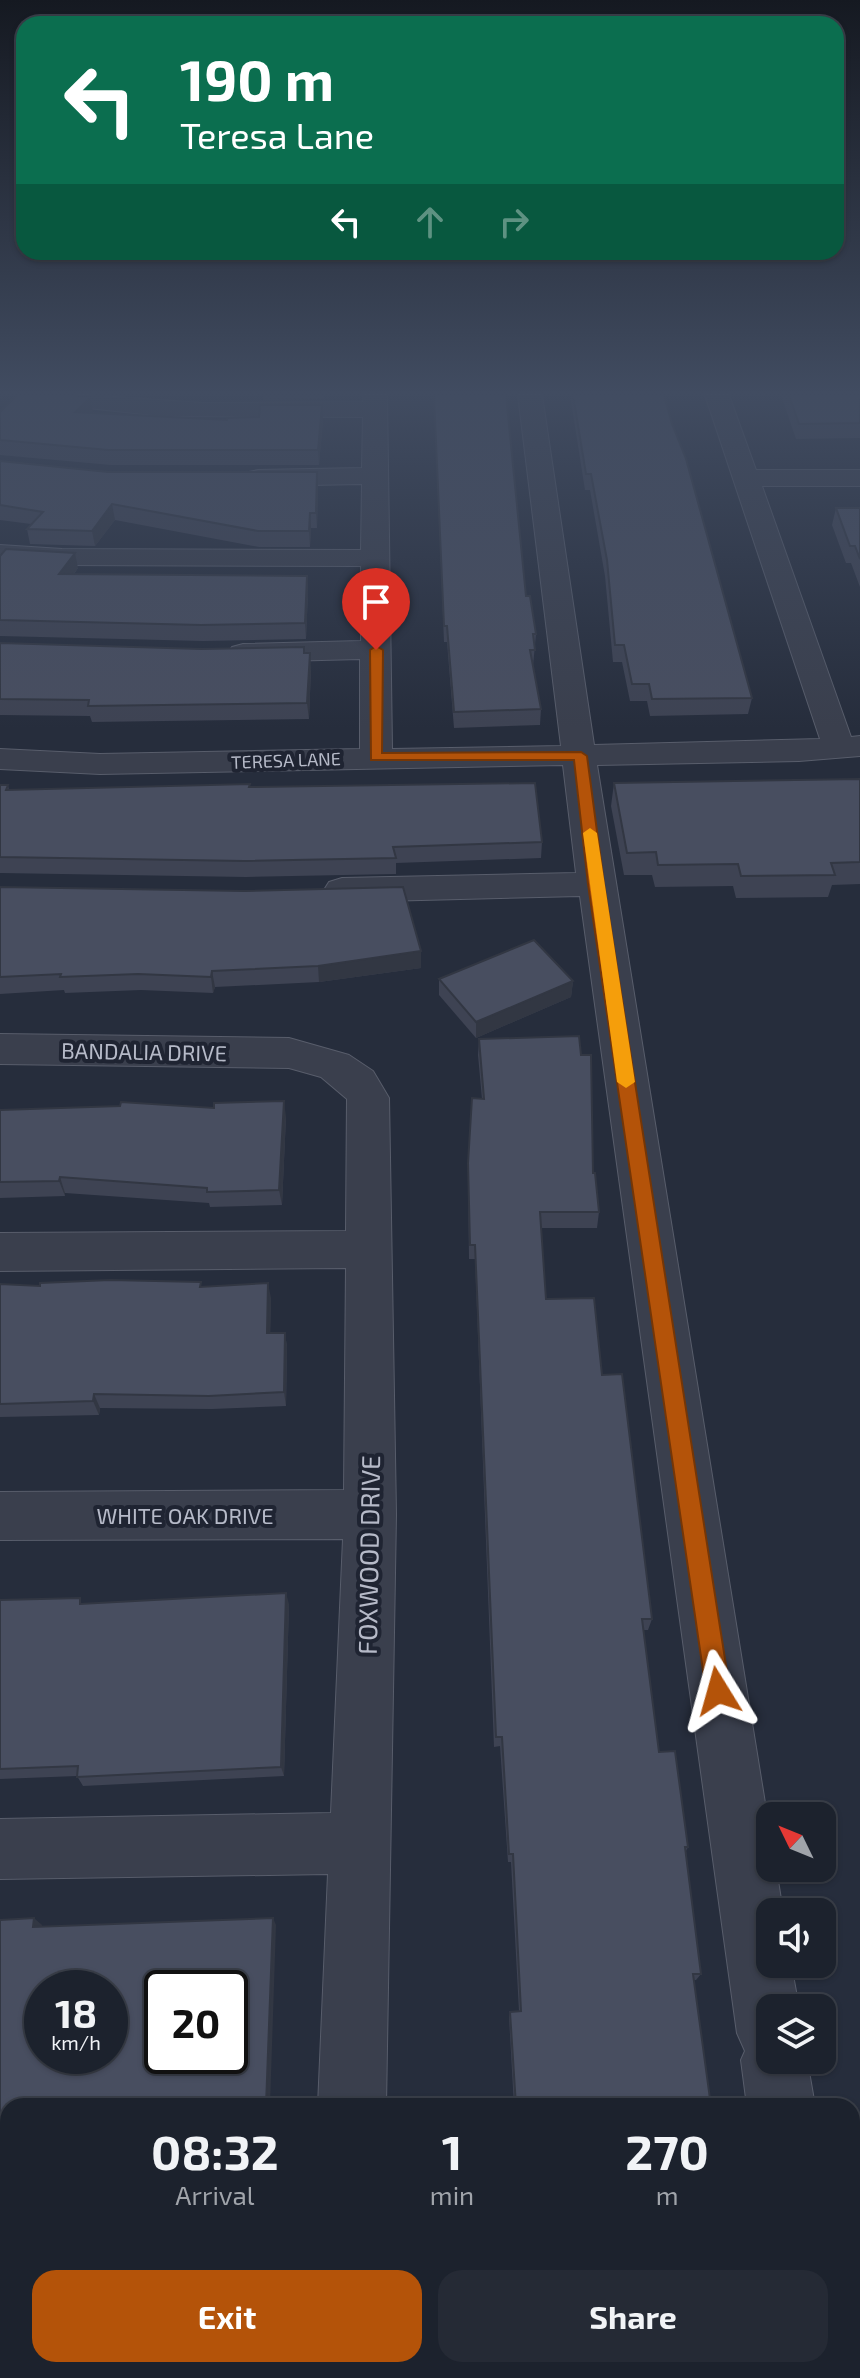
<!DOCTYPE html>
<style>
:root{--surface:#1c222d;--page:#252a35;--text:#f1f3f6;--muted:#a0a4aa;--line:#3a3f49;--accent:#b45309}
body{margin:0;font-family:"Exo 2",sans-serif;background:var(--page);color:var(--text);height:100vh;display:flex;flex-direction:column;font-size:30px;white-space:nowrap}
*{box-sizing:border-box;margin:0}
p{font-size:26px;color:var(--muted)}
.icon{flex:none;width:44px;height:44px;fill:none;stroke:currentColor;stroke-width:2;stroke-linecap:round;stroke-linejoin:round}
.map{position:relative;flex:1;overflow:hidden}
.sheet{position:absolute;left:0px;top:2098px;width:860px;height:280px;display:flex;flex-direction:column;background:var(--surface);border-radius:24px 24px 0 0;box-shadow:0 2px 6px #0004,0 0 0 2px var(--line)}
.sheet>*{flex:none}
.banner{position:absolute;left:16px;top:16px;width:828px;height:244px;border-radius:24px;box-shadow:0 2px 6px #0004,0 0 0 2px var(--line);background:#0b6e4f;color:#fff;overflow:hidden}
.needle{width:52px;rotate:313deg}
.controls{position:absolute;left:756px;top:1802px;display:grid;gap:16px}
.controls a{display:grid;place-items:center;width:80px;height:80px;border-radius:16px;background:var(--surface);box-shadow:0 2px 6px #0004,0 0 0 2px var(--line);font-size:40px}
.speed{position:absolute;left:24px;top:1970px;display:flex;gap:16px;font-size:40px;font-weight:700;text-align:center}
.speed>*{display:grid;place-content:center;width:104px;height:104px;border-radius:50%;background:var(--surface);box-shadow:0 2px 6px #0004,0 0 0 2px var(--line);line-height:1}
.speed small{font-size:20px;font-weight:400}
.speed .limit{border:4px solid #111;border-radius:12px;background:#fff;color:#111}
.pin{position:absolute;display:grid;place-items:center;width:68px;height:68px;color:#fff;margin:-82px -34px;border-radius:50% 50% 50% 0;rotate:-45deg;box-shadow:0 0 8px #0007}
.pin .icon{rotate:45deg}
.me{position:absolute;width:88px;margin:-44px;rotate:352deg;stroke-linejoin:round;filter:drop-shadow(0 0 6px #0008)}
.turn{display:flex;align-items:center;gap:28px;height:168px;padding:0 32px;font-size:36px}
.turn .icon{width:104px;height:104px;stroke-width:2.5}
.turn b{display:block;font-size:56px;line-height:68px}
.lanes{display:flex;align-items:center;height:76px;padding:0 32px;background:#0003;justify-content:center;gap:40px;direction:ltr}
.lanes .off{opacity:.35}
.eta{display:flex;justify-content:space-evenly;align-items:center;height:136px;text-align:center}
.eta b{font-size:48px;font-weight:700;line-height:56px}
.action{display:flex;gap:16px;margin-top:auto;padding:16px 32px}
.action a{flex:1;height:92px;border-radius:24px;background:var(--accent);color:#fff;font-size:32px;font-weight:700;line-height:92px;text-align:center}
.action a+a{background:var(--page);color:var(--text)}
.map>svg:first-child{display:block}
</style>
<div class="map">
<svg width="860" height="2378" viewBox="0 0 860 2378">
<rect width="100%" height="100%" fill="#262d3c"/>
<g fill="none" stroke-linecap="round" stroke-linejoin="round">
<g stroke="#585d6b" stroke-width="2">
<g id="minor">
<path d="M21 395H86L203 403 363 402V395H387L392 749 561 746 518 395H542L594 745 820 739 705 395H729L756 470H860V486H762L851 737 860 736V756L799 761 597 765 770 1834V1868H776L783 1912H770V1964H791L799 2008H770V2060H807L815 2106H747L741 2060 745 2051 737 2033 580 896 342 902 329 898 324 890 329 882 342 878 576 873 563 765 100 774 0 769V749L100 754 360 749V659L243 662 232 659 228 653 232 647 243 644 361 641V566L62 565 0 561V545L62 549 361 550 362 484 258 486 249 484 245 478 249 472 258 470 362 468 363 417 161 416 33 402 25 400Z"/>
<path d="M0 1034 289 1038 349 1055 373 1071 389 1098 396 1514 386 2106H318L328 1874 0 1879V1819L331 1813 343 1539 0 1540V1492L344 1490 346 1268 0 1271V1233L346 1231 347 1099 321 1077 289 1068 0 1064Z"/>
<path d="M0 2307H8V2370H33L14 2378H0Z"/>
<path d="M852 2356 859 2378H785L784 2370H852Z"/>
<rect x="307" y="2370" width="74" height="8"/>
</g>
</g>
<use href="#minor" fill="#3a3f4d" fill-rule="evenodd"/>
</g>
<g fill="#3e4353">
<path d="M263 395H324V399L263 400Z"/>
<path d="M434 395H506L526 596 536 634 533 666 541 709 540 725 454 728 447 642H444Z"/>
<path d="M570 395H664L752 698 748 714 650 716 647 701H630L622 662H613L605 576 590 490H585Z"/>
<path d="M781 395H860V438L796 439Z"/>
<path d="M90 397 93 412 92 413 227 420 259 417 322 405 323 420 319 465H111L0 455V412Z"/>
<path d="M0 461 108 472 318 487 317 528H311L310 547H259L115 520 95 546 30 544 27 529 31 524 0 520Z"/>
<path d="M836 508H860V587L851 563H846L832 525Z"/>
<path d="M0 556 78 568 74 574 307 576 308 592 306 639 203 641 0 636Z"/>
<path d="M0 643 201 649 304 647V653L311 669 309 719 92 722 90 716 0 715Z"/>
<path d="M860 779V884L832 885 828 897 736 898 733 886 655 887 652 875H624L611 806 614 783Z"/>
<path d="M0 785H8L9 790 250 787 542 842 541 858 396 863V874L246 877 0 873Z"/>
<path d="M0 887 421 951V968L319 982 215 987 213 993 141 990 65 993 64 990 0 994Z"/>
<path d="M439 979 573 981 571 997 476 1038 439 995Z"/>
<path d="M479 1039 593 1173 599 1212 597 1228H541L546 1299 602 1375 652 1619 648 1630H643L659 1752 688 1847 686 1851 701 1974 696 1980H693L711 2106H514L509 2017 510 2012 519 2011 511 1862H508L500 1746 494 1747 475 1259H469L468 1179 472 1098 482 1099 478 1055Z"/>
<path d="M0 1110 286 1117 282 1205 210 1207 209 1203 65 1193V1196L0 1198Z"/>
<path d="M0 1284 40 1286 202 1287 271 1298 270 1333H285L287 1347 286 1406 212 1409 100 1408 99 1415 0 1417Z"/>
<path d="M0 1600 83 1603 289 1604 284 1776 83 1786 77 1776 0 1779Z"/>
</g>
<g fill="#323743">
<path d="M90 397 93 412 78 426 75 412Z"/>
<path d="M322 405 323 420 319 465 318 450Z"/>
<path d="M317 472 318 487 317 528 316 513Z"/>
<path d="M112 504 115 520 95 546 92 531Z"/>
<path d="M310 513 311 528 310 547 309 531Z"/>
<path d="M75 553 78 568 62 590 59 574Z"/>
<path d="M307 576 308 592 306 639 305 623Z"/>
<path d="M310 653 311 669 309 719 307 703Z"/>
<path d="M421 951V968L319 982 318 966Z"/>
<path d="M212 971 215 987 213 993 211 977Z"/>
<path d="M573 981 571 997 476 1038V1022Z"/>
<path d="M284 1101 286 1117 282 1205 279 1190Z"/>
<path d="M60 1177 65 1193V1196L59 1181Z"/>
<path d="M268 1283 271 1298 270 1347 267 1333Z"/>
<path d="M285 1333 287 1347 286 1406 284 1392Z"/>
<path d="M94 1394 100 1408 99 1415 93 1401Z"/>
<path d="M286 1593 289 1604 284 1776 281 1767Z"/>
<path d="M34 1918 42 1925 41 1934 33 1927Z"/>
<path d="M273 1918 276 1925 270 2106H266Z"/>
</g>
<g fill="#484e60" stroke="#323743" stroke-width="2" fill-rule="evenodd">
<path d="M17 395H71L90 397 75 412 227 420V418L259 417 260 405H322L318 450H108L0 440V412Z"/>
<path d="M434 395H506L526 596H530L536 634H533L535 650H530L541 709 454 712 447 626H444Z"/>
<path d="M573 395H664L672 424 686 459 752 698 652 699 649 684H632L624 645H615L607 560 591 474H586Z"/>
<path d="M789 395H860V423L799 424Z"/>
<path d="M0 461 108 472H317L316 513H310L309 531H258L112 504 92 531 27 529 43 512 0 505Z"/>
<path d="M836 508H860V559L855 546H850Z"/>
<path d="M6 549 75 553 59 574 307 576 305 623 201 625 0 620V556Z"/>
<path d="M0 643 201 649 304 647V653H310L307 703 88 706 89 700 0 699Z"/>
<path d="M860 779V862L831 863 835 875 741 876 738 864 658 865 656 852 627 853 614 783Z"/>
<path d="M535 783 542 842 393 847 396 858 244 861 0 857V785H8L6 790 250 784 249 787Z"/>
<path d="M0 887 244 891 403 887 421 951 318 966 212 971 211 977 138 974 60 977 61 974 0 977Z"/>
<path d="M534 940 573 981 476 1022 439 979Z"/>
<path d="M579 1036 581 1055H591L593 1173H595L599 1212H540L546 1299 594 1298 602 1375 622 1374 652 1619H642L659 1752 675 1751 688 1847H685L701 1974H693L711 2106H516L510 2012 521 2011 513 1854H509L502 1737H496L475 1245H470L468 1163 472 1098 484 1099 479 1039Z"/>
<path d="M284 1101 279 1190 207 1192V1188L60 1177 59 1181 0 1182V1110L120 1106 121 1102 214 1108V1103Z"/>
<path d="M110 1280 201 1282 200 1287 268 1283 267 1333H285L284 1392 209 1396 94 1394 93 1401 0 1404V1284L40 1286V1283Z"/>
<path d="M286 1593 281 1767 77 1777 78 1766 0 1769V1600L80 1598V1604Z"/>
<path d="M34 1918 33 1927 273 1918 266 2106H8V2146H0V1920ZM42 1988H110V2056H42ZM162 1988H230V2056H162Z"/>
<path d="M522 2370H740L741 2378H522Z"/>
</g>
<linearGradient id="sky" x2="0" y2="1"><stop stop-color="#151921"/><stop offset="0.54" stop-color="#414c61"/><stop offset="1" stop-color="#414c61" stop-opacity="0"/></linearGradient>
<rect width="860" height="728" fill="url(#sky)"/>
<path fill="#b45309" stroke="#753606" stroke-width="2" d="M376 646 383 650 382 753 581 752 587 756 604 884 730 1691 726 1700 718 1703 710 1700 706 1691 588 884 574 760H371L370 650Z"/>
<path fill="#f59e0b" d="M590 828 597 833 635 1082 626 1088 617 1082 583 833Z"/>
<g text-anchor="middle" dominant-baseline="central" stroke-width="8" stroke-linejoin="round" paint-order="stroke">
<g font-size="18" fill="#b6bac8" stroke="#1f2432">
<text transform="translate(286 760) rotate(-2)">TERESA LANE</text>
</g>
<g font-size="22" fill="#b6bac8" stroke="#1f2432">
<text transform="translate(144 1051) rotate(1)">BANDALIA DRIVE</text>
<text x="185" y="1515">WHITE OAK DRIVE</text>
</g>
<g font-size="26" fill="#b6bac8" stroke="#1f2432">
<text transform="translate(368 1555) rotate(-89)">FOXWOOD DRIVE</text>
</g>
</g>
</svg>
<div class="controls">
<a><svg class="needle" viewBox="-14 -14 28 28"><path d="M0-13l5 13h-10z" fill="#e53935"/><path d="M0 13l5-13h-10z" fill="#a0a4aa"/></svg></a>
<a><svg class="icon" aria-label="sound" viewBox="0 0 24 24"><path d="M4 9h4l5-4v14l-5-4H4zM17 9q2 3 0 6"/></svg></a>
<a><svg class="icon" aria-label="layers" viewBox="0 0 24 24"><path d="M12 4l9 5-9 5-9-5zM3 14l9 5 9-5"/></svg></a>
</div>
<div class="speed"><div>18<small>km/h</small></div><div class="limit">20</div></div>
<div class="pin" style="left:376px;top:650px;background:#d93025"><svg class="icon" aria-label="arrive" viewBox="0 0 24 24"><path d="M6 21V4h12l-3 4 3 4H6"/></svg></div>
<svg class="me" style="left:718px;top:1691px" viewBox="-20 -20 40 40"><path d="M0-17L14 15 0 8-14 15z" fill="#b45309" stroke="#fff" stroke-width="4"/></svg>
<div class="banner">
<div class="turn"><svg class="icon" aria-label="left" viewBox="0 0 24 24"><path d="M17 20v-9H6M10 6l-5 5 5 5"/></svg><div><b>190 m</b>Teresa Lane</div></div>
<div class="lanes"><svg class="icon" aria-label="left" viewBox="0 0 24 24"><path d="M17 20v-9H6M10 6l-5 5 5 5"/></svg><svg class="icon off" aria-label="ahead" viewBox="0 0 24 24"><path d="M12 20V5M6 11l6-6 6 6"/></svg><svg class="icon off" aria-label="right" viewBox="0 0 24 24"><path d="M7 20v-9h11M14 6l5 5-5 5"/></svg></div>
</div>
<section class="sheet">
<div class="eta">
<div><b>08:32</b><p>Arrival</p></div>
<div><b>1</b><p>min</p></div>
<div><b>270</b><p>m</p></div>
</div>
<div class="action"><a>Exit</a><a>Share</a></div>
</section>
</div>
